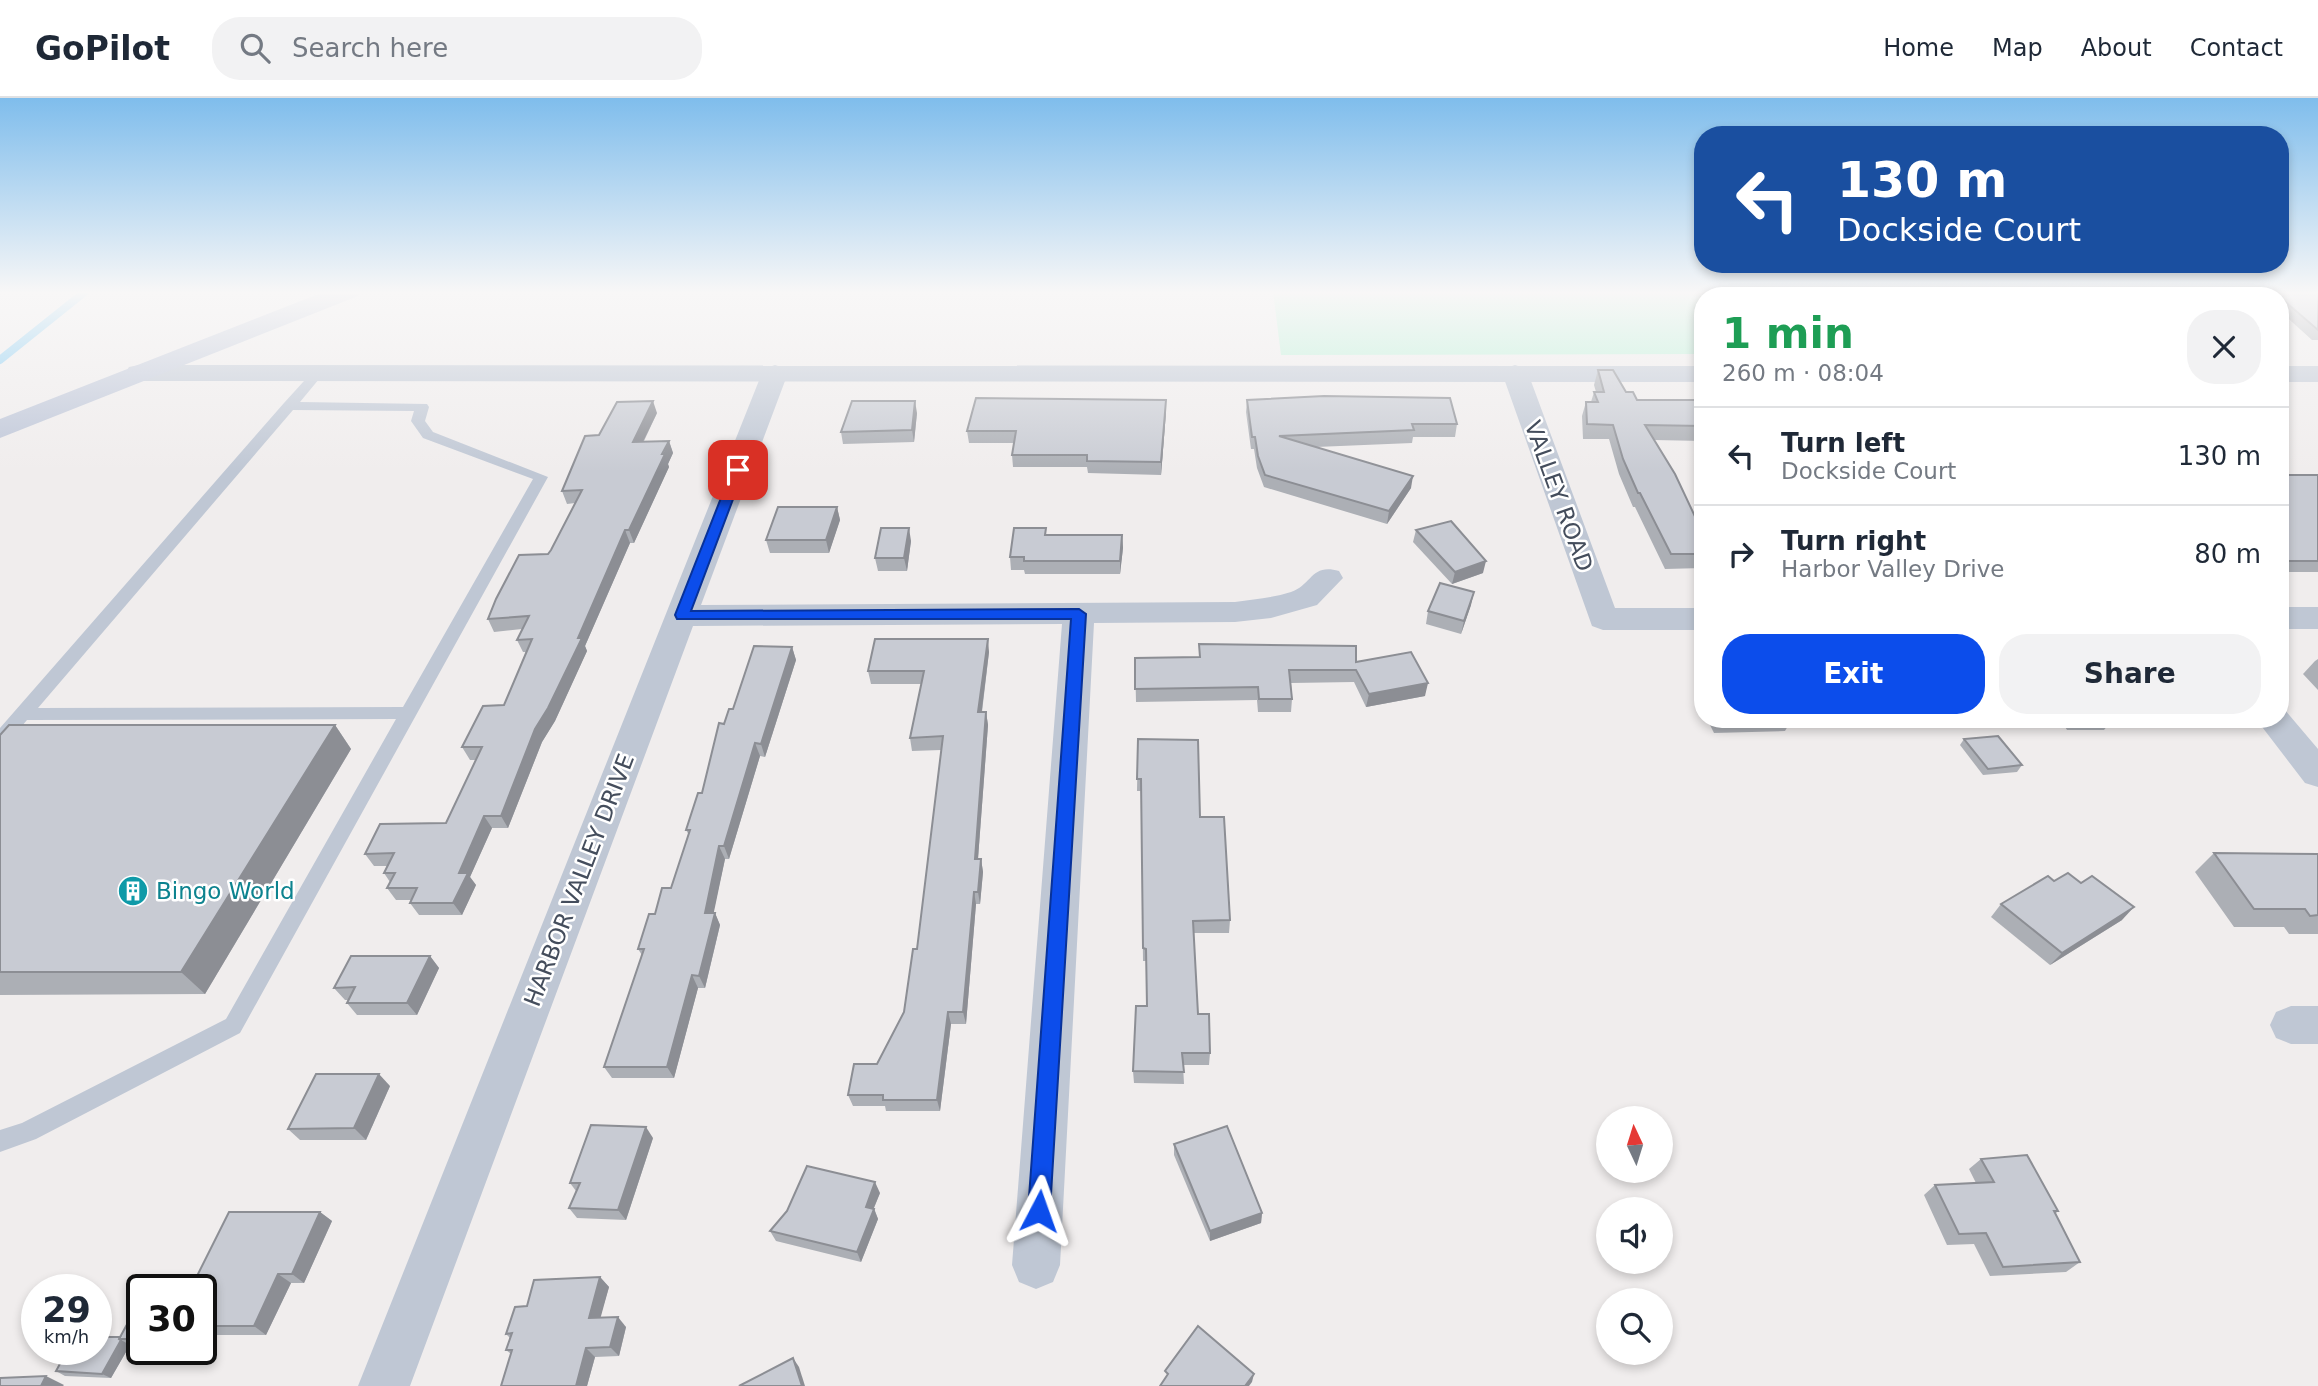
<!DOCTYPE html>
<meta charset="utf-8">
<style>
:root{--surface:#fff;--page:#f2f2f3;--text:#1f2937;--muted:#747a83;--line:#e0e1e3;--accent:#0c4deb}
body{margin:0;font-family:"DejaVu Sans",sans-serif;background:var(--page);color:var(--text);height:100vh;display:flex;flex-direction:column;font-size:26px;white-space:nowrap}
*{box-sizing:border-box;margin:0}
p{font-size:23px;color:var(--muted)}
.icon{flex:none;width:38px;height:38px;fill:none;stroke:currentColor;stroke-width:2;stroke-linecap:round;stroke-linejoin:round}
.map{position:relative;flex:1;overflow:hidden}
.side{position:absolute;left:1694px;top:189px;width:595px;height:441px;display:flex;flex-direction:column;background:var(--surface);border-radius:28px;box-shadow:0 4px 10px #0003}
.side>*{flex:none}
.top-card{position:absolute;left:1694px;top:28px;width:595px;height:147px;border-radius:28px;box-shadow:0 4px 10px #0003;background:#1a4fa0;color:#fff;overflow:hidden}
.needle{width:46px;rotate:356deg}
.controls{position:absolute;left:1596px;top:1008px;display:grid;gap:14px}
.controls a{display:grid;place-items:center;width:77px;height:77px;border-radius:50%;background:var(--surface);box-shadow:0 4px 10px #0003;font-size:35px}
.speed{position:absolute;left:21px;top:1176px;display:flex;gap:14px;font-size:35px;font-weight:700;text-align:center}
.speed>*{display:grid;place-content:center;width:91px;height:91px;border-radius:50%;background:var(--surface);box-shadow:0 4px 10px #0003;line-height:1}
.speed small{font-size:18px;font-weight:400}
.speed .limit{border:4px solid #111;border-radius:10px;background:#fff;color:#111}
.pin{position:absolute;display:grid;place-items:center;width:60px;height:60px;color:#fff;margin:-30px;border-radius:14px;box-shadow:0 4px 10px #0006}
.me{position:absolute;width:77px;margin:-38px;rotate:4deg;stroke-linejoin:round;filter:drop-shadow(0 0 5px #0008)}
.turn{display:flex;align-items:center;gap:24px;height:147px;padding:0 28px;font-size:32px}
.turn .icon{width:91px;height:91px;stroke-width:2.5}
.turn b{display:block;font-size:49px;line-height:60px}
.round{display:grid;place-items:center;flex:none;width:74px;height:74px;border-radius:28px;background:var(--page)}
.overview{display:flex;align-items:center;justify-content:space-between;height:119px;padding:0 28px}
h1{font-size:42px;font-weight:600;line-height:52px;color:#1e9e55}
.primary-button{display:flex;gap:14px;margin-top:auto;padding:14px 28px}
.primary-button a{flex:1;height:80px;border-radius:28px;background:var(--accent);color:#fff;font-size:28px;font-weight:600;line-height:80px;text-align:center}
.primary-button a+a{background:var(--page);color:var(--text)}
ul{padding:0;list-style:none}
li{display:flex;align-items:center;gap:21px;height:98px;padding:0 28px;border-top:2px solid var(--line)}
li div{flex:1}
li b{display:block;font-size:26px}
li em{font-style:normal}
header{display:flex;align-items:center;gap:42px;box-sizing:border-box;height:98px;padding:0 35px;background:var(--surface);border-bottom:2px solid var(--line)}
header strong{font-size:33px}
nav{display:flex;gap:38px;margin-inline-start:auto;font-size:24px}
.search{width:490px;height:63px;background:var(--page);display:flex;align-items:center;gap:18px;box-sizing:border-box;padding:0 24px;border-radius:28px;color:var(--muted);font-size:26px}
.map>svg:first-child{display:block}
</style>
<header>
<strong>GoPilot</strong>
<div class="search"><svg class="icon" aria-label="search" viewBox="0 0 24 24"><circle cx="10" cy="10" r="6"/><path d="M15 15l6 6"/></svg>Search here</div>
<nav><a>Home</a><a>Map</a><a>About</a><a>Contact</a></nav>
</header>
<div class="map">
<svg width="2318" height="1288" viewBox="0 0 2318 1288">
<rect width="100%" height="100%" fill="#f0eded"/>
<path fill="#b7f2d6" d="M1273 193H1884L1887 198H1703V256L1281 257Z"/>
<g fill="none" stroke-linecap="round" stroke-linejoin="round">
<path stroke="#81caf2" stroke-width="8" d="M0 262 86 193"/>
<path fill="#bfc7d4" fill-rule="evenodd" d="M318 271 324 275 300 304 427 306 429 309 425 323 433 334 548 379 240 935 36 1041 0 1054V1032L22 1025 226 921 396 621 27 622 6 647 0 648V630L284 305 314 272ZM293 312 414 313 411 323 423 340 533 381 403 609 38 610Z"/>
<g fill="#bfc7d4" fill-rule="evenodd">
<path d="M1910 193H1934L1937 198H1913Z"/>
<path d="M775 267 784 270 788 275 701 507 1235 504C1254 501 1272 500 1291 494 1312 487 1311 465 1339 473L1343 480 1317 507 1271 520 1235 524 1094 525 1060 1167 1053 1184 1036 1191 1019 1184 1012 1167 1062 526 693 528 410 1288H358L762 275 766 270Z"/>
<path d="M1515 267 1524 270 1528 275 1615 510H1703V532H1603L1592 528 1502 275 1506 270Z"/>
<rect x="2280" y="509" width="38" height="22"/>
<path d="M2280 611 2285 612 2318 651V689L2305 685 2256 621H2280Z"/>
<path d="M2291 908H2318V946H2291L2276 940 2270 927 2276 914Z"/>
</g>
<g fill="#bfc7d4" fill-rule="evenodd">
<path d="M139 267 1703 268V284L139 283 129 281 125 275 129 269Z"/>
<rect x="2280" y="268" width="38" height="16"/>
</g>
<path fill="#bec6d8" fill-rule="evenodd" d="M326 193H362L358 198 0 340V321Z"/>
</g>
<g fill="#acafb5">
<path d="M2258 193H2318V242H2312L2280 213V198H2263Z"/>
<path d="M1598 272 1637 302H1703V343L1654 342 1699 427H1703V470L1665 471 1635 409H1633L1619 376 1609 341H1583L1582 318 1586 304H1591L1594 294H1596L1594 287Z"/>
<path d="M1247 302 1457 326 1455 339H1413L1412 345 1316 349 1411 390 1387 426 1264 389 1257 370 1254 351H1251L1246 314Z"/>
<path d="M1166 314 1161 377 1088 375 1087 369H1013L1012 357 1014 345H969L967 333Z"/>
<path d="M657 315 644 343H669L673 355 668 366 669 369 634 445H630L585 548 587 553 555 623 542 644 508 730H492L470 779 476 787 462 817H419L410 805 412 802H396L387 790 390 784 384 775 387 768H374L365 756 446 725 476 662H470L462 649 504 607 526 554H523L517 542 522 531 494 534 488 521 551 452 575 405 567 406 562 393 599 337Z"/>
<path d="M917 315 914 344 843 346 841 334Z"/>
<rect x="2280" y="377" width="38" height="97"/>
<path d="M837 409 840 422 829 455H770L766 442Z"/>
<path d="M1416 432 1483 475 1452 486 1413 444Z"/>
<path d="M1046 437H1122L1123 450 1120 476H1025L1024 472H1011L1010 459Z"/>
<path d="M911 443 907 473H878L875 460Z"/>
<path d="M1471 507 1461 536 1426 526 1428 513Z"/>
<path d="M1199 546 1356 564 1425 598 1366 609 1354 584 1291 585 1292 601 1291 614H1258L1257 602 1136 604 1135 560 1199 559Z"/>
<path d="M792 549 796 562 765 659 760 658 729 761H725L713 815H715L720 827 705 890H698L674 980H612L604 969 642 857 638 851 655 816 671 790 689 737 686 732 702 695 724 626 733 611Z"/>
<path d="M989 554 982 614H986L988 627 978 761H981L983 774 980 806H976L966 926H951L940 1013H886L885 1008H853L848 997 877 966 904 914 917 851 941 652 912 653 910 640 922 586H871L868 573Z"/>
<path d="M2318 561V592L2303 576 2315 563Z"/>
<path d="M1703 590V612L1698 601Z"/>
<path d="M1707 621H1792L1785 633 1714 635Z"/>
<path d="M2060 621H2113L2104 632H2067Z"/>
<path d="M2177 621H2224L2177 622Z"/>
<path d="M335 627 351 651 205 896 0 897V637Z"/>
<path d="M1138 641 1200 719 1230 822 1229 835H1193L1198 916 1210 955 1209 967H1183L1184 986 1134 985 1133 973 1147 908 1146 863H1143L1141 693H1137Z"/>
<path d="M1964 641 2022 667 2017 674 1983 677 1960 647Z"/>
<path d="M2214 755 2318 756V836H2289L2284 829H2234L2195 774Z"/>
<path d="M2054 783 2122 822 2050 867 1991 819 2001 806Z"/>
<path d="M430 858 439 870 417 917H357L347 905 348 902H345L334 890Z"/>
<path d="M390 988 366 1042H300L288 1031Z"/>
<path d="M653 1040 626 1122 577 1120 569 1110 576 1093 570 1085Z"/>
<path d="M1174 1046 1262 1115 1261 1125 1210 1143 1174 1057Z"/>
<path d="M1981 1061 2058 1113 2055 1116 2080 1164 2066 1174 1990 1178 1974 1146 1947 1147 1924 1097 1935 1087 1976 1085 1969 1071Z"/>
<path d="M880 1095 874 1110 878 1121 861 1164 776 1143 770 1133Z"/>
<path d="M320 1114 332 1123 304 1185H291L266 1237H201V1192Z"/>
<path d="M600 1179 609 1189 600 1219 626 1229 619 1258 595 1259 587 1288H501L511 1256 506 1252 510 1240 506 1236 527 1208Z"/>
<path d="M142 1199V1249H134L130 1247 111 1280 65 1278 56 1273 120 1239Z"/>
</g>
<g fill="#8c8e94">
<path d="M1166 302V314L1161 377V364Z"/>
<path d="M653 303 657 315 637 356 633 344Z"/>
<path d="M915 303 917 315 914 344 912 332Z"/>
<path d="M669 343 673 355 668 366 669 369 634 445 629 432Z"/>
<path d="M1413 378 1411 390 1387 426 1389 413Z"/>
<path d="M837 409 840 422 829 455 826 442Z"/>
<path d="M909 430 911 443 907 473 904 460Z"/>
<path d="M625 432 630 445 585 548 587 553 555 623 542 644 508 730 501 718 535 631 578 540Z"/>
<path d="M1122 437 1123 450 1120 476V463Z"/>
<path d="M1486 463 1483 475 1452 486 1455 474Z"/>
<path d="M1474 494 1471 507 1461 536 1464 523Z"/>
<path d="M988 541 989 554 980 627 978 614Z"/>
<path d="M792 549 796 562 765 659 761 646Z"/>
<path d="M1428 585 1425 598 1366 609 1369 596Z"/>
<path d="M986 614 988 627 977 774 975 761Z"/>
<path d="M335 627 351 651 205 896 181 874Z"/>
<path d="M755 645 760 658 729 761 724 748Z"/>
<path d="M484 718 492 730 470 779 476 787 462 817 453 805 459 775Z"/>
<path d="M719 748 725 761 711 828 705 815Z"/>
<path d="M981 761 983 774 980 806 978 794Z"/>
<path d="M974 794 976 806 966 926 963 914Z"/>
<path d="M2134 809 2122 822 2050 867 2062 855Z"/>
<path d="M715 815 720 827 705 890 699 878Z"/>
<path d="M430 858 439 870 417 917 407 905Z"/>
<path d="M692 877 698 890 674 980 667 969Z"/>
<path d="M948 914 951 926 940 1013 937 1002Z"/>
<path d="M379 976 390 988 366 1042 354 1030Z"/>
<path d="M646 1029 653 1040 626 1122 618 1112Z"/>
<path d="M875 1084 880 1095 870 1119 866 1109Z"/>
<path d="M874 1111 878 1121 861 1164 857 1154Z"/>
<path d="M320 1114 332 1123 304 1185 292 1176Z"/>
<path d="M1262 1115 1261 1125 1210 1143V1133Z"/>
<path d="M278 1176 291 1185 266 1237 254 1228Z"/>
<path d="M600 1179 609 1189 598 1229 589 1220Z"/>
<path d="M150 1183 164 1192H153Z"/>
<path d="M618 1219 626 1229 619 1258 610 1249Z"/>
<path d="M121 1242 130 1247 111 1280 102 1276Z"/>
<path d="M586 1250 595 1259 587 1288H576Z"/>
<path d="M793 1260 799 1269 805 1288H802Z"/>
<path d="M1254 1276 1252 1284 1249 1288H1245Z"/>
<path d="M46 1278 64 1287 63 1288H41Z"/>
</g>
<g fill="#c8cbd3" stroke="#8c8e94" stroke-width="2">
<path d="M2274 193H2318V232L2280 199V198Z"/>
<path d="M1598 272H1613L1626 294H1633L1637 302H1703V328L1645 327 1675 376 1699 427H1703V456H1671L1640 395H1638L1623 361 1613 327 1587 326 1586 304H1598L1594 294H1604Z"/>
<path d="M1324 298 1450 300 1457 326H1412L1414 332 1279 338 1413 378 1389 413 1265 377 1258 358 1255 339H1252L1247 302Z"/>
<path d="M976 300 1166 302 1161 364 1087 363V357H1012L1016 333H967Z"/>
<path d="M653 303 633 344 669 343 662 356H665L629 432H625L578 540H582L548 610 535 631 501 718H484L459 775H468L453 805H410L417 790H387L395 775H384L394 755 365 756 380 726 446 725 482 649H462L483 608 504 607 532 541 517 542 529 518 488 521 496 501 519 457 548 456 551 452 582 392 562 393 585 338 599 337 617 304Z"/>
<path d="M852 303H915L912 332 841 334Z"/>
<rect x="2280" y="377" width="38" height="86"/>
<path d="M778 409H837L826 442H766Z"/>
<path d="M1451 423 1486 463 1455 474 1416 432Z"/>
<path d="M881 430H909L904 460H875Z"/>
<path d="M1014 430H1046L1045 437H1122L1120 463H1024V459H1010Z"/>
<path d="M1440 485 1474 494 1464 523 1428 513Z"/>
<path d="M875 541H988L978 614H986L975 761H981L978 794H974L963 914H948L937 1002H883V997H848L854 966H877L904 914 913 851H917L943 638 910 640 924 573H868Z"/>
<path d="M1199 546 1356 548V564L1411 554 1428 585 1369 596 1356 572H1289L1292 601H1259L1258 589 1135 591V560L1200 559Z"/>
<path d="M754 548 792 549 761 646 755 645 724 748H719L705 815H715L699 878 692 877 667 969H604L644 851H638L649 816H655L662 790H671L690 732H686L698 695H702L719 625 724 626 729 611H733Z"/>
<path d="M1719 621H1763L1720 622Z"/>
<path d="M9 627H335L181 874H0V637Z"/>
<path d="M1998 638 2022 667 1988 671 1964 641Z"/>
<path d="M1138 641 1198 642 1200 719H1224L1230 822 1193 823 1198 916H1209L1210 955H1182L1184 974 1133 973 1136 908H1147L1146 851 1143 850 1141 681H1137Z"/>
<path d="M2214 755 2318 756V817L2310 818 2305 811H2254Z"/>
<path d="M2068 775 2081 785 2092 778 2134 809 2062 855 2001 806 2048 778 2054 783Z"/>
<path d="M351 858H430L407 905H347L355 889 334 890Z"/>
<path d="M316 976H379L354 1030 288 1031Z"/>
<path d="M591 1027 646 1029 618 1112 569 1110 580 1085H570Z"/>
<path d="M1227 1028 1262 1115 1210 1133 1174 1046Z"/>
<path d="M2027 1057 2058 1113H2054L2080 1164 2003 1169 1986 1135 1959 1136 1935 1087 1994 1084 1981 1061Z"/>
<path d="M807 1068 875 1084 866 1109 874 1111 857 1154 770 1133 787 1113Z"/>
<path d="M229 1114H320L292 1176H278L254 1228H201V1192H190Z"/>
<path d="M600 1179 589 1220 618 1219 610 1249 586 1250 576 1288H501L512 1252H506L512 1235 506 1236 515 1209 527 1208 534 1182Z"/>
<path d="M150 1183 153 1192H145Z"/>
<path d="M142 1199V1241H119Z"/>
<path d="M1198 1228 1254 1276 1245 1288H1160L1168 1276 1165 1273Z"/>
<path d="M96 1239H120L119 1241 121 1242 102 1276 56 1273 68 1251H96Z"/>
<path d="M793 1260 802 1288H739Z"/>
<path d="M46 1278 41 1288H0V1280Z"/>
</g>
<linearGradient id="sky" x2="0" y2="1"><stop stop-color="#7fbdec"/><stop offset="0.52" stop-color="#f8f7f7"/><stop offset="1" stop-color="#f8f7f7" stop-opacity="0"/></linearGradient>
<rect width="2318" height="374" fill="url(#sky)"/>
<path fill="#0c4deb" stroke="#083299" stroke-width="2" d="M738 368 744 372 691 513 1079 511 1086 516 1050 1113 1047 1120 1039 1124 1032 1120 1028 1113 1071 521H677L675 517 732 372Z"/>
<defs>
<g id="building-disc" transform="scale(1.575)"><circle r="9.5" fill="#0f9aa8" stroke="#fff"/><path d="M-4-6H4V6H1V3H-1V6H-4ZM-2.5-4.3h1.7v1.8h-1.7ZM.8-4.3h1.7v1.8H.8ZM-2.5-1h1.7V.8h-1.7ZM.8-1h1.7V.8H.8Z" fill="#fff"/></g>
</defs>
<g fill-rule="evenodd">
<use href="#building-disc" x="133" y="793"/>
</g>
<g text-anchor="middle" dominant-baseline="central" stroke-width="5" stroke-linejoin="round" paint-order="stroke">
<g font-size="23" fill="#444d5c" stroke="#fff">
<text transform="translate(1559 398) rotate(70)">VALLEY ROAD</text>
<text transform="translate(579 782) rotate(-69)">HARBOR VALLEY DRIVE</text>
</g>
<g font-size="23" fill="#0d838f" stroke="#fff" text-anchor="start">
<text x="156" y="793">Bingo World</text>
</g>
</g>
</svg>
<div class="controls">
<a><svg class="needle" viewBox="-14 -14 28 28"><path d="M0-13l5 13h-10z" fill="#e53935"/><path d="M0 13l5-13h-10z" fill="#747a83"/></svg></a>
<a><svg class="icon" aria-label="sound" viewBox="0 0 24 24"><path d="M4 9h4l5-4v14l-5-4H4zM17 9q2 3 0 6"/></svg></a>
<a><svg class="icon" aria-label="search" viewBox="0 0 24 24"><circle cx="10" cy="10" r="6"/><path d="M15 15l6 6"/></svg></a>
</div>
<div class="speed"><div>29<small>km/h</small></div><div class="limit">30</div></div>
<div class="pin" style="left:738px;top:372px;background:#d93025"><svg class="icon" aria-label="arrive" viewBox="0 0 24 24"><path d="M6 21V4h12l-3 4 3 4H6"/></svg></div>
<svg class="me" style="left:1039px;top:1113px" viewBox="-20 -20 40 40"><path d="M0-17L14 15 0 8-14 15z" fill="#0c4deb" stroke="#fff" stroke-width="4"/></svg>
<div class="top-card">
<div class="turn"><svg class="icon" aria-label="left" viewBox="0 0 24 24"><path d="M17 20v-9H6M10 6l-5 5 5 5"/></svg><div><b>130 m</b>Dockside Court</div></div>
</div>
<section class="side">
<div class="overview"><div><h1>1 min</h1><p>260 m · 08:04</p></div><a class="round"><svg class="icon" aria-label="close" viewBox="0 0 24 24"><path d="M6 6l12 12M18 6L6 18"/></svg></a></div>
<ul>
<li><svg class="icon" aria-label="left" viewBox="0 0 24 24"><path d="M17 20v-9H6M10 6l-5 5 5 5"/></svg><div><b>Turn left</b><p>Dockside Court</p></div><em>130 m</em></li>
<li><svg class="icon" aria-label="right" viewBox="0 0 24 24"><path d="M7 20v-9h11M14 6l5 5-5 5"/></svg><div><b>Turn right</b><p>Harbor Valley Drive</p></div><em>80 m</em></li>
</ul>
<div class="primary-button"><a>Exit</a><a>Share</a></div>
</section>
</div>
